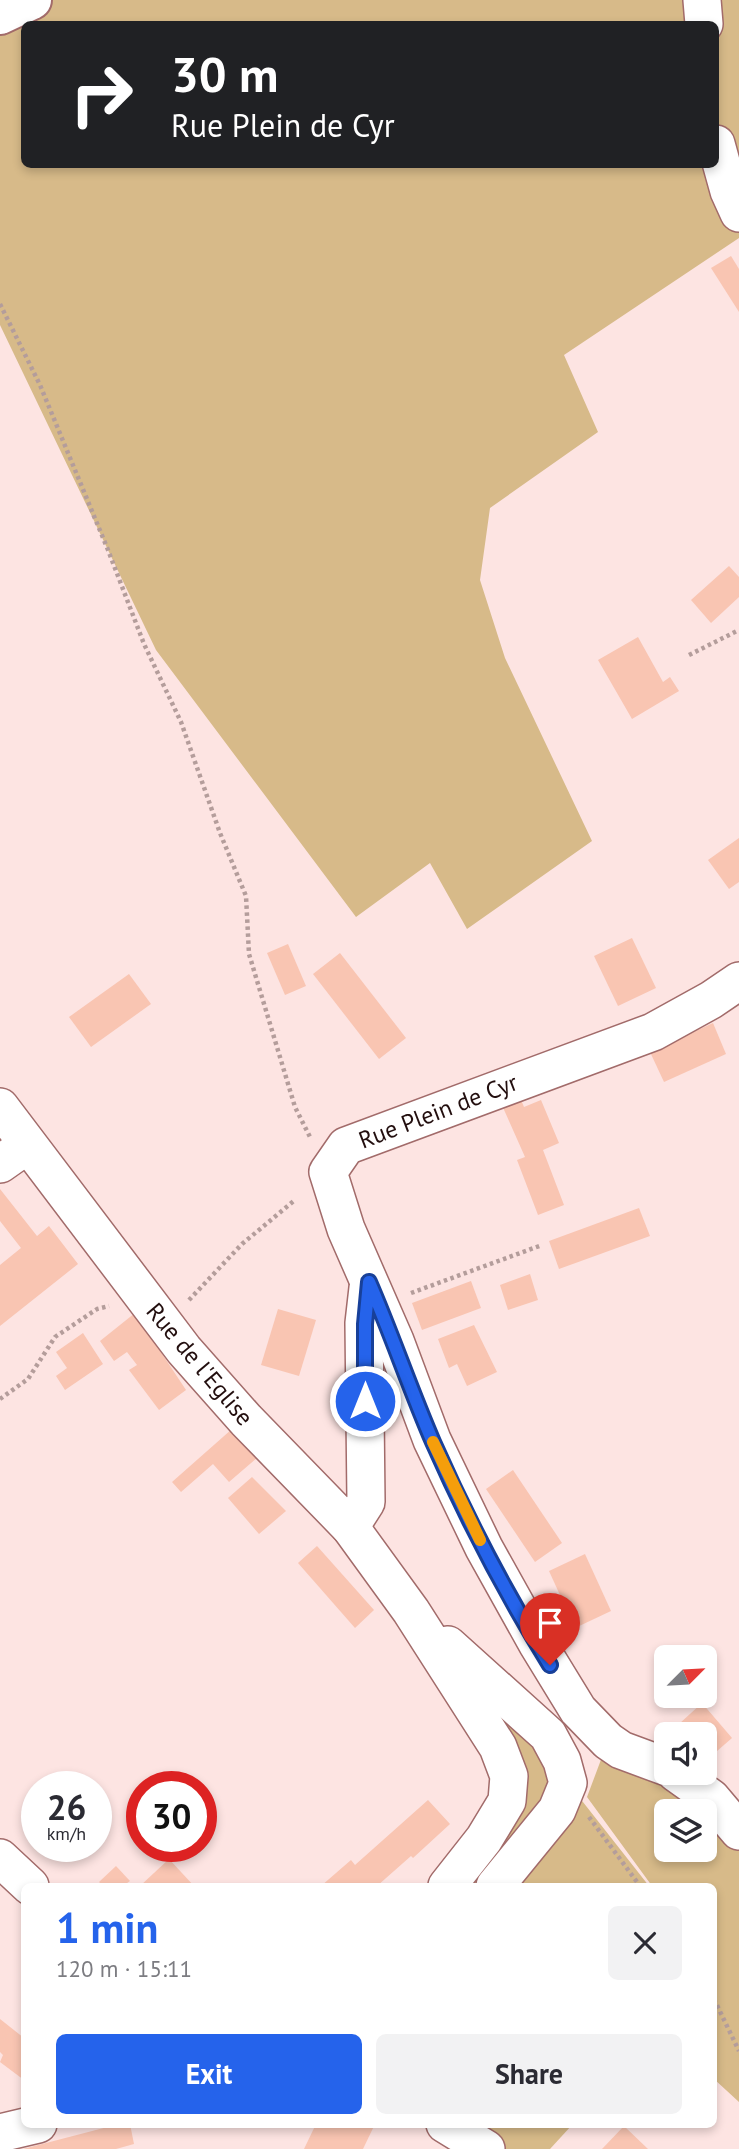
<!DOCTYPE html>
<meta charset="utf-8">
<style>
:root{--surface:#fff;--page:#f2f2f3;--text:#2b2b33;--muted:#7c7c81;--accent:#2563eb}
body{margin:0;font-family:"PT Sans",sans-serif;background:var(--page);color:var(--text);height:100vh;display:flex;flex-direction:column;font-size:26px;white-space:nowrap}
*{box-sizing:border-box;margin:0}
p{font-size:23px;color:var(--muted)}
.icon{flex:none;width:38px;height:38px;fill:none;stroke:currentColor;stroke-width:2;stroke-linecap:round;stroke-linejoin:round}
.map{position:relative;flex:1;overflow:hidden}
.details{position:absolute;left:21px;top:1883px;width:696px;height:245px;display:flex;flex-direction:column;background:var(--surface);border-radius:10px;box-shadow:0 4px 10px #0003}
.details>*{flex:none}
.hud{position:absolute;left:21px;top:21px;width:698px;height:147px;border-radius:10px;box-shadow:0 4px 10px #0003;background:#202124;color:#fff;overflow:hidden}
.needle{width:46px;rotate:66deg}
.buttons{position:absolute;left:654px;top:1645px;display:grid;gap:14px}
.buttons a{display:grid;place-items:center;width:63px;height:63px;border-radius:10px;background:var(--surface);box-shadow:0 4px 10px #0003;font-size:35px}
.speed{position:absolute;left:21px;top:1771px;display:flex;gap:14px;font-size:35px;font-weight:700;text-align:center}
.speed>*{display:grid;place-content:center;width:91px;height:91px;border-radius:50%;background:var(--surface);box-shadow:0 4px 10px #0003;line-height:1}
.speed small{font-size:18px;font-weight:400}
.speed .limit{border:10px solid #d22;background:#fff;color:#111}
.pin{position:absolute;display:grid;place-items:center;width:60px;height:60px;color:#fff;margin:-72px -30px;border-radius:50% 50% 50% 0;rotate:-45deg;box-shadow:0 0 7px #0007}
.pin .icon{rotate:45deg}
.me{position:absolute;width:77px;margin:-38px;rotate:0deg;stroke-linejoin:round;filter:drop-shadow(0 0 5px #0008)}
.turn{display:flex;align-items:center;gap:24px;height:147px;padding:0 35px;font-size:32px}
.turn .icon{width:91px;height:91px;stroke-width:2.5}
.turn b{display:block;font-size:49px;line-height:60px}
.round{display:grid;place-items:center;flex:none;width:74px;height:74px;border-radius:10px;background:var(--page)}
.summary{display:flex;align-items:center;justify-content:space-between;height:119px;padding:0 35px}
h1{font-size:42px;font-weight:700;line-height:52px;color:var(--accent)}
.primary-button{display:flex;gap:14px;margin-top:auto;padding:14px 35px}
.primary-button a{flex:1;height:80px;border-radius:10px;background:var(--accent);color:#fff;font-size:28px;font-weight:700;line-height:80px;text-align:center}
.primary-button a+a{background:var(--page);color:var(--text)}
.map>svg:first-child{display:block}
</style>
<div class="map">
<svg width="739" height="2149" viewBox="0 0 739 2149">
<rect width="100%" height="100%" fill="#fde4e2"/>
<g fill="#d7ba89" fill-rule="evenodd">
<path d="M0 0H739V238L564 355 598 432 490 508 480 580 505 658 592 841 467 929 430 863 356 917 156 650 0 325ZM24 24H716V164H24Z"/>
<path d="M458 1683 548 1735 568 1783 649 1886H447L507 1801Z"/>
<path d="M608 1741 739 1831V2102L714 2079V1886H652L587 1797ZM667 1811H705V1850H667Z"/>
<path d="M445 2125H572L550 2149H486Z"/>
</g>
<g fill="#f9c5b2">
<path d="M731 256 739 269V312L711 268Z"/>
<path d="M729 566 739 577V597L711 623 691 600Z"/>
<path d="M638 637 663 682 670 677 679 691 632 719 598 660Z"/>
<path d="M739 838V882L729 889 708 860Z"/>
<path d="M632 938 656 988 618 1006 594 956Z"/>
<path d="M288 944 306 986 285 995 267 953Z"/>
<path d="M340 953 406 1038 379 1059 313 974Z"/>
<path d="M129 974 151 1004 91 1047 69 1017Z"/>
<path d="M713 1023 726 1054 664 1082 650 1052Z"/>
<path d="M519 1095 524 1107 541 1100 559 1143 543 1150 564 1205 538 1215 517 1160 525 1157 501 1103Z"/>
<path d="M0 1189 37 1236 49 1226 78 1264 0 1326V1265L21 1248 0 1221Z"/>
<path d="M639 1208 650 1236 559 1269 549 1241Z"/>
<path d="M530 1274 538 1300 508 1310 500 1285Z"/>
<path d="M471 1281 481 1308 422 1330 412 1303Z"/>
<path d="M278 1309 316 1320 299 1376 261 1365Z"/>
<path d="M135 1313 186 1390 159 1410 129 1370 137 1365 127 1352 114 1361 100 1341Z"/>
<path d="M474 1325 497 1372 467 1386 457 1364 449 1368 438 1339Z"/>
<path d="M83 1333 103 1364 65 1390 56 1376 67 1368 56 1352Z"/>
<path d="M232 1429 257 1458 229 1482 213 1464 181 1492 172 1482Z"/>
<path d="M513 1470 562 1543 535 1562 486 1489Z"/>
<path d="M252 1477 286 1511 259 1534 228 1498Z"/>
<path d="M317 1546 374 1610 355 1628 298 1563Z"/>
<path d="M585 1554 611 1611 575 1628 549 1571Z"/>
<path d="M702 1703 732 1738 709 1758 705 1753V1734H689L679 1724Z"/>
<path d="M428 1800 450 1824 413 1858 411 1856 377 1886H321L351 1860 355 1865Z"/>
<path d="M169 1859 194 1886H140Z"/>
<path d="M116 1866 130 1881 123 1886H103L99 1882Z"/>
<path d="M0 2019 24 2038V2080L0 2062 3 2055 0 2052Z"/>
<path d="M119 2124H130L134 2144 116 2149H23Z"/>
<path d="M316 2124H375L363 2149H304Z"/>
<path d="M624 2126 648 2149H602Z"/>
</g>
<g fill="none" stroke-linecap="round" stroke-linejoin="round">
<g stroke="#a26b6a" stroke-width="40">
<g id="minor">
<path d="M702 0 704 24"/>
<path d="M716 144 729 191 739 213"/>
<path d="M0 1107 184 1350 246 1420 350 1527 411 1611 498 1747 509 1776 507 1801 484 1839 447 1886"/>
<path d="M0 1164 27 1145"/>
<path d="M350 1527 366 1502 364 1323 368 1288"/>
<path d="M448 1645 548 1735 562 1761 568 1783 557 1810 495 1886"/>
<path d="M667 1767 621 1750 608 1741 578 1710 537 1643 484 1548 432 1440 395 1341 346 1229 328 1172 346 1146 653 1032 711 1000 739 981"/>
<path d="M676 1773 711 1798 739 1831"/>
<path d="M0 1858 30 1886"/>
<path d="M445 2124 486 2149"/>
<path d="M0 2133 38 2124"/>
</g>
</g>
<g stroke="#a26b6a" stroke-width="42">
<path id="major" d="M0 15 32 0"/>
</g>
<g stroke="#b49d9b" stroke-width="4.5" stroke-dasharray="3.5 3.5" stroke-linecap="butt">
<path d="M0 304 40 385 108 550 144 644 181 722 220 833 246 896 249 954 295 1107 311 1139"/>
<path d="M689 655 739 630"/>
<path d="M411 1293 542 1245"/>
<path d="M189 1300 242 1244 295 1200"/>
<path d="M0 1399 28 1379 55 1337 97 1309 109 1306"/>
<path d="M589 1817 640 1886"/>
<path d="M714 1999 739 2051"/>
</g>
<use href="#minor" stroke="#fff" stroke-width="37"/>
<use href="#major" stroke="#fff" stroke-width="38"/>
</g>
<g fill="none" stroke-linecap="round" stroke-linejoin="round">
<g stroke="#184099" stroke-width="18">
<path id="route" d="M365 1401V1324L369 1282C392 1335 410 1389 433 1442 467 1519 506 1594 550 1665"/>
</g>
<use href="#route" stroke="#2563eb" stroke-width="12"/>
<path stroke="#f59e0b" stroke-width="12" d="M433 1442 480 1540"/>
</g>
<g text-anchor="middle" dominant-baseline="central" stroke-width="7" stroke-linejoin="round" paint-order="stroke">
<g font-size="24" fill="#220e0e" stroke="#fff">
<text transform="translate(438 1111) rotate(-21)">Rue Plein de Cyr</text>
<text transform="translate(200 1364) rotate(50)">Rue de l'Eglise</text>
</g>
</g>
</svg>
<div class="buttons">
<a><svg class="needle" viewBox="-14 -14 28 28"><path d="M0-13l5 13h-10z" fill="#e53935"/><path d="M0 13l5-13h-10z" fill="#7c7c81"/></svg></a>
<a><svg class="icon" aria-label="sound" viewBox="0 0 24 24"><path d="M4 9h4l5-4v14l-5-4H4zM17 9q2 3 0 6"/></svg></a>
<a><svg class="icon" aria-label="layers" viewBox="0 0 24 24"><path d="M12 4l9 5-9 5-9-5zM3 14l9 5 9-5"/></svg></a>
</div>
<div class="speed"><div>26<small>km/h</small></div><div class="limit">30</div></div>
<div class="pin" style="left:550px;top:1665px;background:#d93025"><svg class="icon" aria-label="arrive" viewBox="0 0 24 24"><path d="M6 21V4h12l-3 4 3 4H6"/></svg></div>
<svg class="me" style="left:365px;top:1401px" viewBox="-20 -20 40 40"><circle r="17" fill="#2563eb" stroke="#fff" stroke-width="3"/><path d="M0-11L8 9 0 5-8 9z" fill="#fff"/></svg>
<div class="hud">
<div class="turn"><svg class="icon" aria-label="right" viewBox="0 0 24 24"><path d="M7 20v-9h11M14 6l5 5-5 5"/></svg><div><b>30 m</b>Rue Plein de Cyr</div></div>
</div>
<section class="details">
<div class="summary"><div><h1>1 min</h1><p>120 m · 15:11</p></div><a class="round"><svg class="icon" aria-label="close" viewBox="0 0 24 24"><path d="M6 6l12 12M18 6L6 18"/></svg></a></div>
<div class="primary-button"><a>Exit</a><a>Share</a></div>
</section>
</div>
